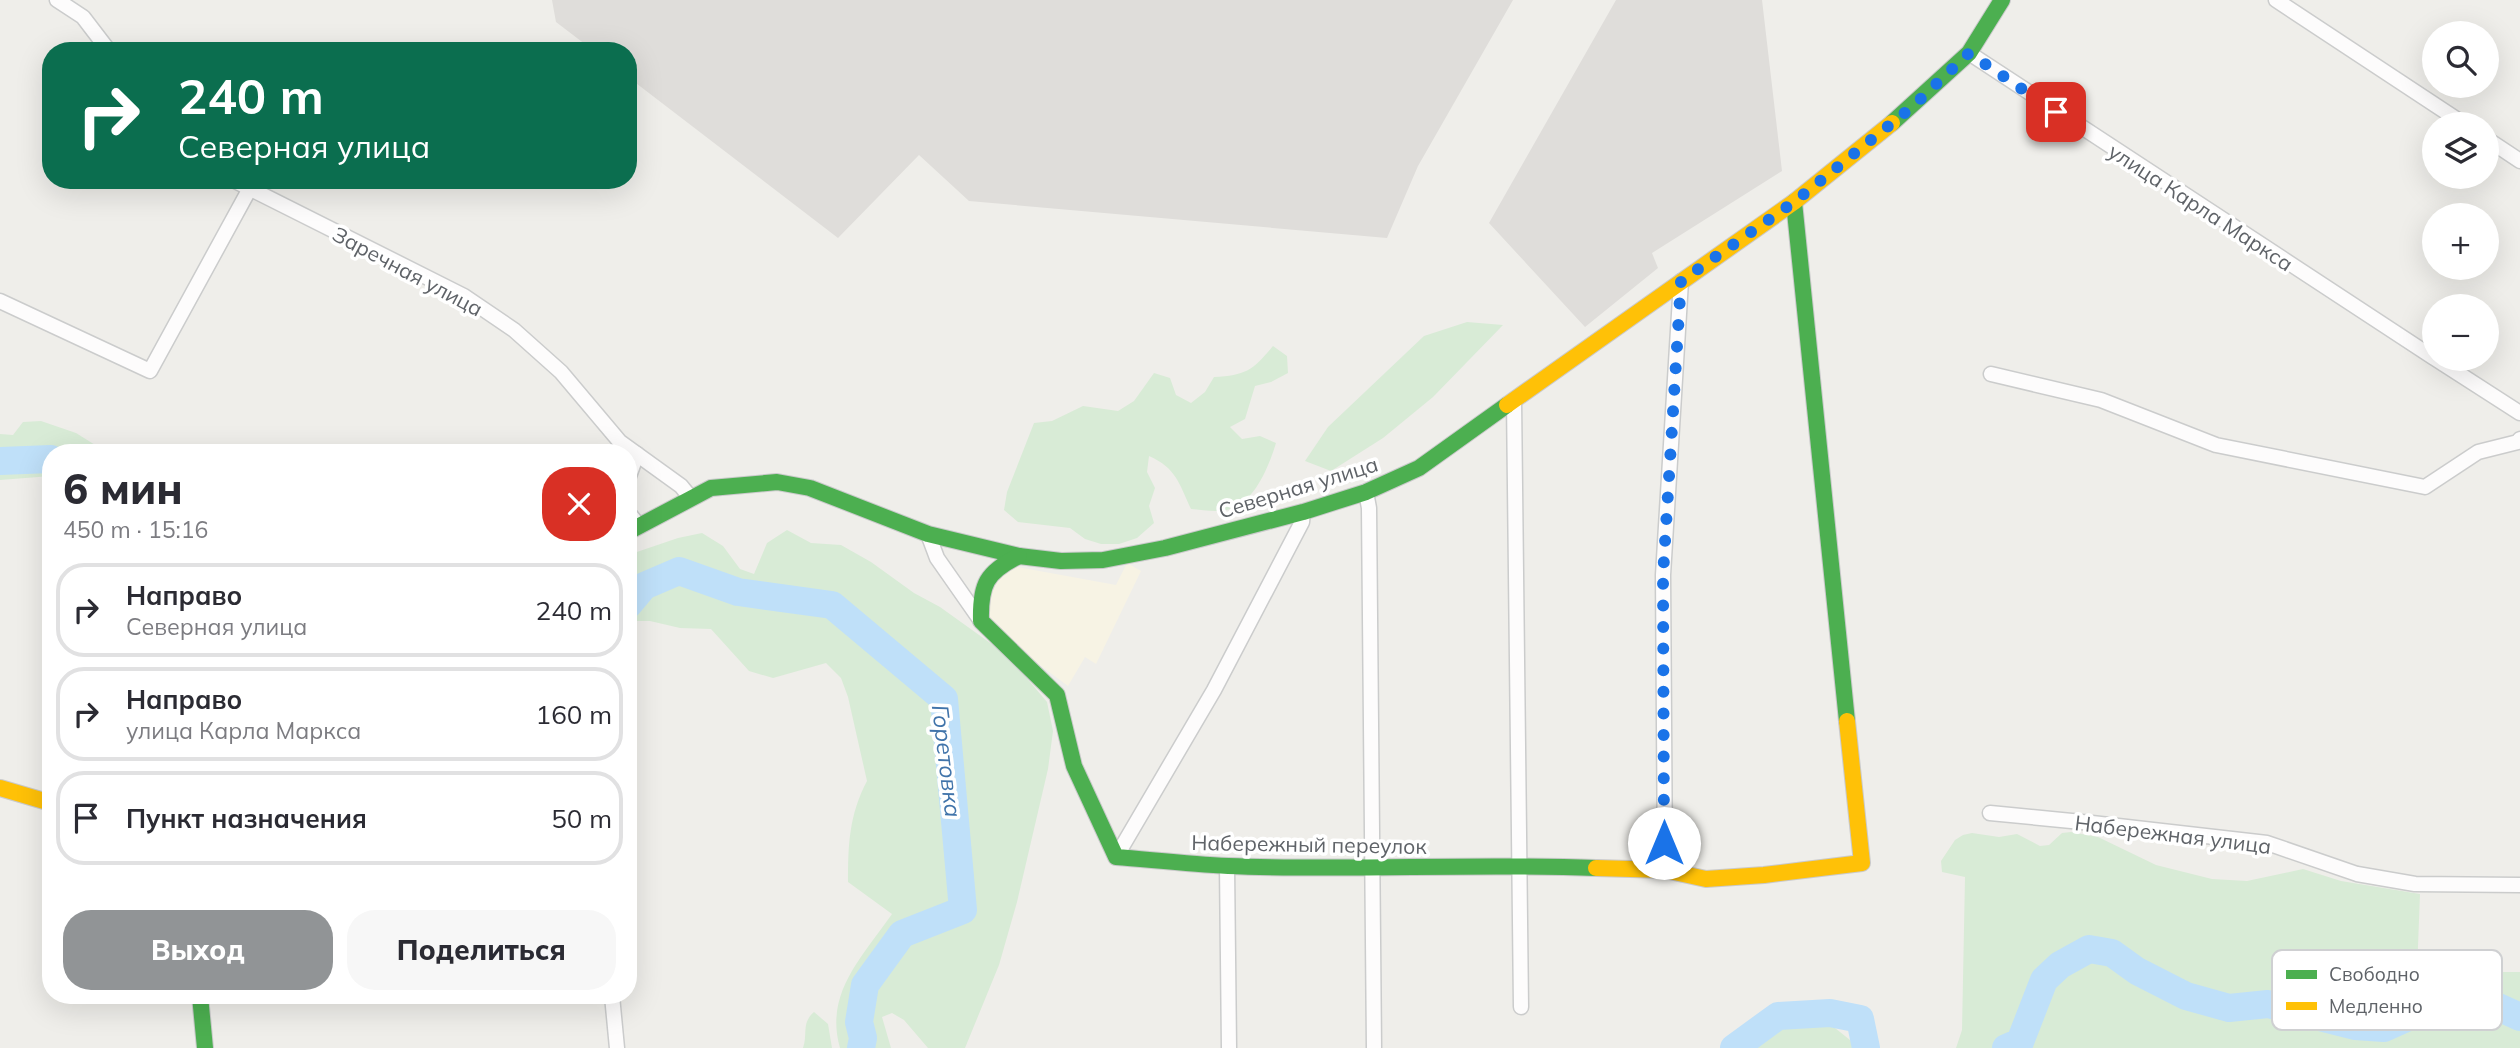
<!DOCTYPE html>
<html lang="ru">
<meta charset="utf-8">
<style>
:root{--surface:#fff;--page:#f7f7f7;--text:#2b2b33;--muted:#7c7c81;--line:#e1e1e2;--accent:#919496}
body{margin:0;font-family:Mulish,sans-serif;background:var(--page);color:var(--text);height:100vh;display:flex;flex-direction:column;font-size:26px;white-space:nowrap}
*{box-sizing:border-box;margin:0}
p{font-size:23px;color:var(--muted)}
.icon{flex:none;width:38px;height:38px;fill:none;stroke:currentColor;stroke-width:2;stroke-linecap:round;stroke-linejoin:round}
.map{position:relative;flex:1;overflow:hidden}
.side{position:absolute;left:42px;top:444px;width:595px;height:560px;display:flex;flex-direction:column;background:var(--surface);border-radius:28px;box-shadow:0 7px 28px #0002}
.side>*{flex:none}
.hud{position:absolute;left:42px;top:42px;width:595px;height:147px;border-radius:28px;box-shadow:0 7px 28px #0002;background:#0b6e4f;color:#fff;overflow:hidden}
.buttons{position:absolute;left:2422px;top:21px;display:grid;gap:14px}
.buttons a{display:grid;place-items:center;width:77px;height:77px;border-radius:50%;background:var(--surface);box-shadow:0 7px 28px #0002;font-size:35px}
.pin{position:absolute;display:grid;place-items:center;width:60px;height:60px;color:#fff;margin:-30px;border-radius:14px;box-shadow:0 4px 10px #0006}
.me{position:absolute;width:77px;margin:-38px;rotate:0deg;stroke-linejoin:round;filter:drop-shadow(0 0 5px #0008)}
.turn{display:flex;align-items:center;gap:24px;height:147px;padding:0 21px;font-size:32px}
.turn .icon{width:91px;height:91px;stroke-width:2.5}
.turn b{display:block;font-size:49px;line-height:60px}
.round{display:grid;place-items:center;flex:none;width:74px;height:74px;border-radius:28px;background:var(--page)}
.summary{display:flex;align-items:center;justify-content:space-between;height:119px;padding:0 21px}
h1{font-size:42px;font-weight:800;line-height:52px}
.action{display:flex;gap:14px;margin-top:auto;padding:14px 21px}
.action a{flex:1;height:80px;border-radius:28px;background:var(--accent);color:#fff;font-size:28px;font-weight:800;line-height:80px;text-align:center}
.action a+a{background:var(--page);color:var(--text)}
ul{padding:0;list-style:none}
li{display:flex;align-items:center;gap:21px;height:94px;margin:0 14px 10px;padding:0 7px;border:4px solid var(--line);border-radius:28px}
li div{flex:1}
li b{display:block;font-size:26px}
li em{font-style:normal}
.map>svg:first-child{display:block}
</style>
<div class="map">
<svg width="2520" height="1048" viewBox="0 0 2520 1048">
<rect width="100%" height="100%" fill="#efeeea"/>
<path fill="#f7f3e4" d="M1127 563 1141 571 1096 664 1085 657 1068 686 1001 636 985 621V594L1012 566 1116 585Z"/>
<g fill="#dfddda">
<path d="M552 0H1513L1418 166 1387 238 969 201 919 155 838 238 628 77V51H594L556 22Z"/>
<path d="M1616 0H1762L1782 171 1652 253 1658 268 1585 327 1489 223Z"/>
</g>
<g fill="#d8ebd6">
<path d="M1467 322 1503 325 1433 397 1383 438 1331 471 1305 461 1328 427 1424 336Z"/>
<path d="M1273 346 1287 356 1288 373 1271 382 1255 386 1245 419 1230 427 1242 439 1260 436 1276 443C1269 466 1255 502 1230 509 1219 513 1203 510 1191 509 1179 483 1176 468 1149 456L1147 472 1155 488 1149 506 1154 523 1137 538 1119 544H1101L1085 539 1070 528 1018 522 1004 510 1007 492 1034 423 1052 421 1083 406 1118 411 1134 401 1154 373 1170 378 1176 395 1191 403 1205 392 1214 377C1246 375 1252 371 1273 346Z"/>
<path d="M41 421 76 433 108 453H51V476L0 480V434L13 435 23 422Z"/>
<path d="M787 530 811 543 841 545 871 562 914 593 940 607 1007 655 1047 702 1053 731 1048 769 1017 902 999 965 965 1048H928L904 1020 892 1013 882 1017 891 1048H840C824 993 863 956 892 914L848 882C848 845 849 815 867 781L848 697 841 678 826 663 773 678 749 671 711 629 680 628 650 621H628V555L678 538 702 533 723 546 740 569 754 574 767 543Z"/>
<path d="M2071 832 2098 837 2156 865 2212 879 2247 881 2303 869 2341 881 2420 894 2417 972H2520V1048H1956L1962 1030 1965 877 1942 872 1941 861 1955 840 1963 835 1972 833 1999 837 2017 834 2040 846 2049 845 2062 833Z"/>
<path d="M814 1012 828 1024 832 1048H803C808 1034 801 1023 814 1012Z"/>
<path d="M1800 1017 1835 1028 1860 1048H1751L1767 1030Z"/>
</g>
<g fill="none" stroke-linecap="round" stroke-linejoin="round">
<g stroke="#bfe0f9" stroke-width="28">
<path d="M0 461 51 459"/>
<path d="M628 605 644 586 679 571 738 592 832 605 944 699 963 910 902 934 865 985 859 1022 863 1038 861 1048"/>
<path d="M1734 1048 1778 1016 1830 1013 1860 1019 1866 1048"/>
<path d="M2006 1048 2020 1042 2044 980 2060 965 2089 949 2112 953 2137 971 2186 996 2229 1008 2268 1004 2355 1026 2384 1028 2453 997H2476L2520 1017"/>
</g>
<g stroke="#cbcccc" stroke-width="17">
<g id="street">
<path d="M57 0 83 17 109 51"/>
<path d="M2276 0 2464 124"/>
<path d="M1969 53 2434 358"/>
<path d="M2487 139 2520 161"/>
<path d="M233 180 464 296 514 330 561 372 620 442 681 486 690 497"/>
<path d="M0 301 150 371 249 190"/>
<path d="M2436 359 2520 413"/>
<path d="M1991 374 2101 400 2216 445 2425 487 2478 452 2518 442 2520 439"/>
<path d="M1514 400 1521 1007"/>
<path d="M628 479 637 454"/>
<path d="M1366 492 1369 508 1374 1048"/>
<path d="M628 512 639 526"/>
<path d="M928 534 937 558 981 621"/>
<path d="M1990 813 2092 823 2267 843 2357 874 2415 884 2520 885"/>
<path d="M1116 857 1214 690 1302 522 1303 512"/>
<path d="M1227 866 1229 1048"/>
<path d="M1665 870 1663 575 1681 281"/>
<path d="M612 996 617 1048"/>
</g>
</g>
<g stroke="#cacacb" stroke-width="18">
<g id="fast">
<path d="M1892 123 1969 53 2002 0"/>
<path d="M1794 202 1847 721"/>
<path d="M628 532 711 488 777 482 810 488 928 534 1019 556 1061 561 1103 560 1165 548 1303 512 1366 492 1419 468 1507 405"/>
<path d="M1019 556C986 572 980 585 981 621L1057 695 1074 766 1116 857C1153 860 1190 864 1228 866 1350 871 1473 863 1596 868"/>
<path d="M200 996 205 1048"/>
</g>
</g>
<g stroke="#cacacb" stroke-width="18">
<g id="slow">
<path d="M1507 405 1794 202 1892 123"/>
<path d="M0 788 51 803"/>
<path d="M1596 868 1665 870 1706 879 1764 875 1862 863 1847 721"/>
</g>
</g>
<use href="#street" stroke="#fdfcfc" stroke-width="14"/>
<use href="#fast" stroke="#4caf50" stroke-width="16"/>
<use href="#slow" stroke="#ffc107" stroke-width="16"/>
</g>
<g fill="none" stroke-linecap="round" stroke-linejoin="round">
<path stroke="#1a73e8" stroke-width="12" stroke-dasharray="0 21.6" d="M1664 843 1663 575 1681 281 1794 202 1912 107 1969 53 2056 112"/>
</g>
<g text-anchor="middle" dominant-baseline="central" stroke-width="7" stroke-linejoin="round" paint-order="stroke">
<g font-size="21" fill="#5f6368" stroke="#fff">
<text transform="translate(2201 207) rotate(33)">улица Карла Маркса</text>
<text transform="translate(408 271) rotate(28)">Заречная улица</text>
<text transform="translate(1298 487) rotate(-17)">Северная улица</text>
<text transform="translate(2173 834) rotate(7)">Набережная улица</text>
<text transform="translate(1309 844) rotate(1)">Набережный переулок</text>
</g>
<g font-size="23" font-style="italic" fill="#4174aa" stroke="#fff">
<text transform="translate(947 761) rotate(83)">Горетовка</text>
</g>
</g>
<rect x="2272" y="950" width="230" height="80" rx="10" fill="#fff" stroke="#cfd0d2" stroke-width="2"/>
<rect x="2286" y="970" width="31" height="9" fill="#4caf50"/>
<rect x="2286" y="1002" width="31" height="8" fill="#ffc107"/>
<g font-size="19" fill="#5f6368">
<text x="2329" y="981">Свободно</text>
<text x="2329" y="1013">Медленно</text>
</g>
</svg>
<div class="buttons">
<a><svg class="icon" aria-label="search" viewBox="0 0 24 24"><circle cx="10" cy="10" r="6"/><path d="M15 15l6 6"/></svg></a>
<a><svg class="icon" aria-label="layers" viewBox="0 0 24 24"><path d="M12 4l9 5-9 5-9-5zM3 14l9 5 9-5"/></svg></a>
<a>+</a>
<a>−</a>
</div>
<div class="pin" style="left:2056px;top:112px;background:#d93025"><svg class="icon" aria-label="arrive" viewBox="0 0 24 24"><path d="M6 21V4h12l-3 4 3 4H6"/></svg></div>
<svg class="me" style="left:1664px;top:843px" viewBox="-20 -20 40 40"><circle r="19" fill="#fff"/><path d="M0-13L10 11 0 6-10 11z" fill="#1a73e8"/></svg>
<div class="hud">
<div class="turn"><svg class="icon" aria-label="right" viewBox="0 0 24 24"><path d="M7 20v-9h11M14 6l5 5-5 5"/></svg><div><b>240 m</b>Северная улица</div></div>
</div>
<section class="side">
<div class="summary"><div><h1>6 мин</h1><p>450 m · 15:16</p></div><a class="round" style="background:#d93025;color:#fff"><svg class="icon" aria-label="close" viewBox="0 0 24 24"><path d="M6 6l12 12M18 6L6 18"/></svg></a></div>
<ul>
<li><svg class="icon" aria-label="right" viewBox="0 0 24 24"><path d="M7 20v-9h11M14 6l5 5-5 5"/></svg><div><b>Направо</b><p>Северная улица</p></div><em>240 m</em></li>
<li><svg class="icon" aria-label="right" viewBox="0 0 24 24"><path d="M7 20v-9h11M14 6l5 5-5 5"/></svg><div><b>Направо</b><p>улица Карла Маркса</p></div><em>160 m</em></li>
<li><svg class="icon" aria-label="arrive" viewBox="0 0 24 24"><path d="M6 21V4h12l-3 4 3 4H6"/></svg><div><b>Пункт назначения</b></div><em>50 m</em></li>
</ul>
<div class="action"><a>Выход</a><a>Поделиться</a></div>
</section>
</div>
